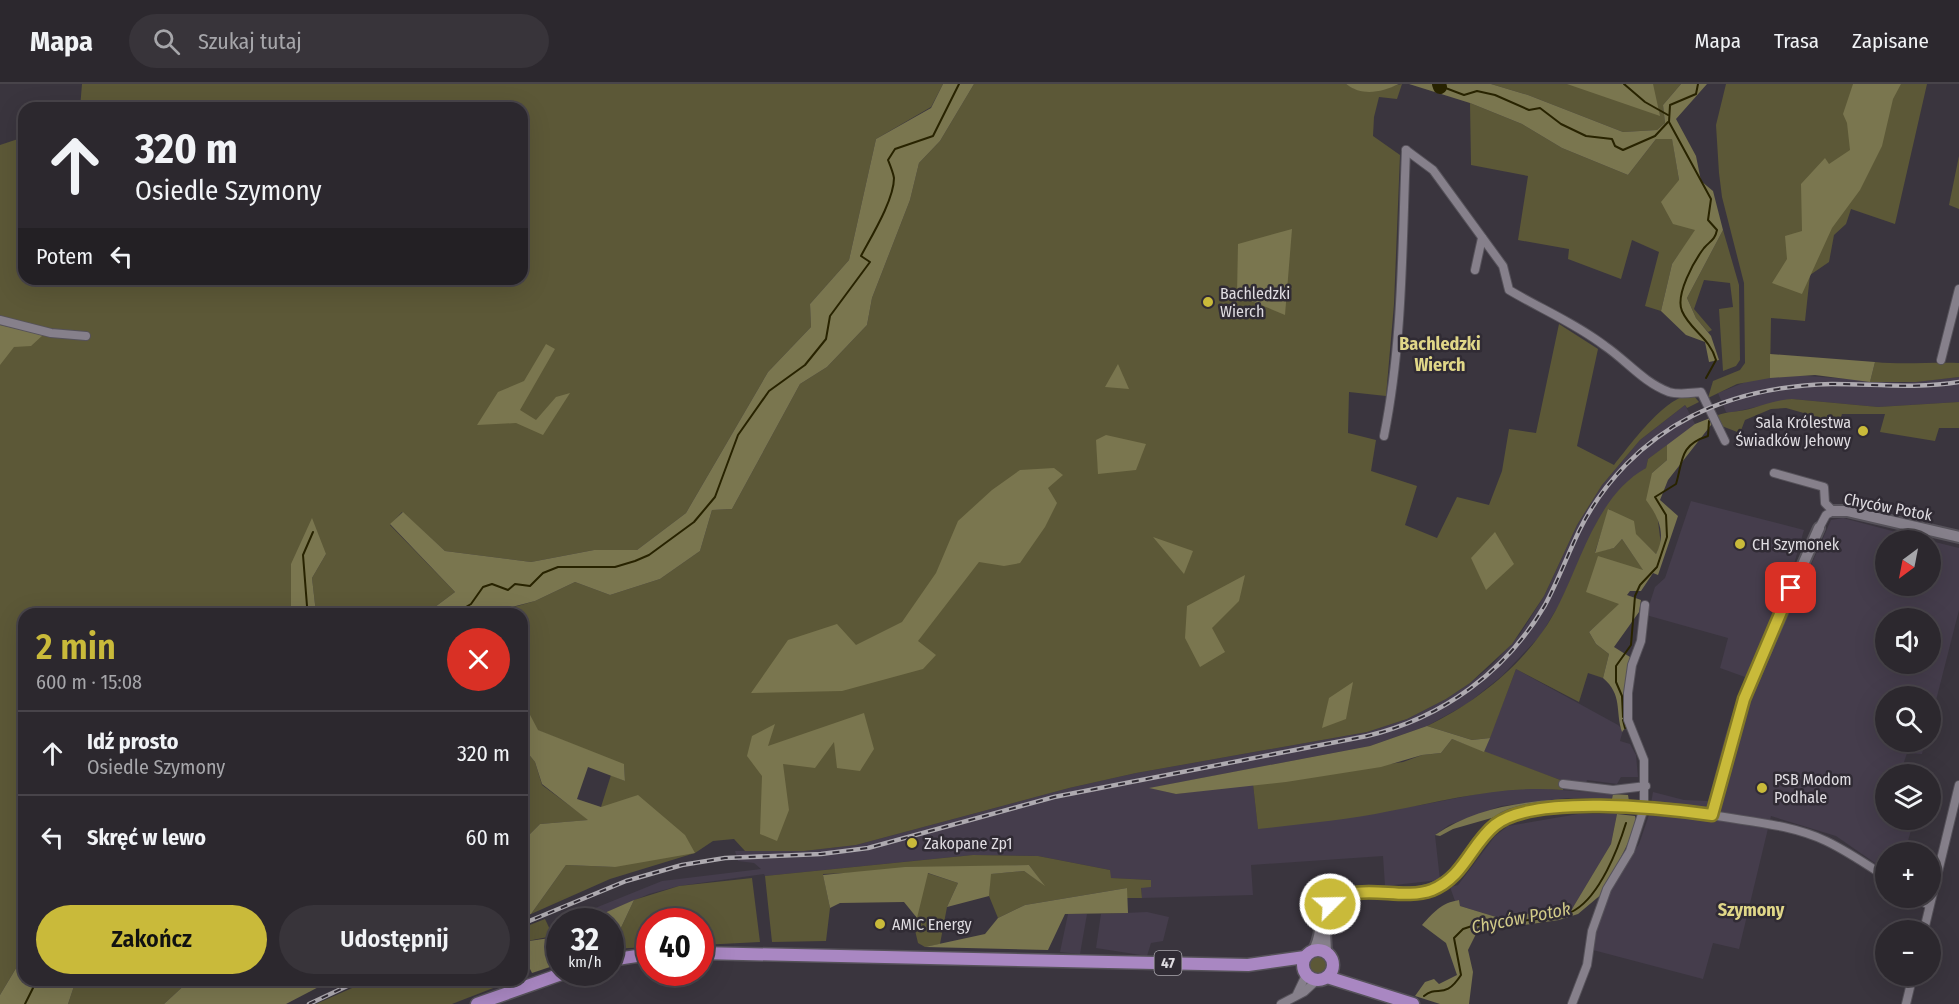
<!DOCTYPE html>
<html lang="pl">
<meta charset="utf-8">
<style>
:root{--surface:#2c282e;--page:#38343a;--text:#f1f3f6;--muted:#a6a6aa;--line:#48444a;--accent:#c9ba3a}
body{margin:0;font-family:"Fira Sans Condensed",sans-serif;background:var(--page);color:var(--text);height:100vh;display:flex;flex-direction:column;font-size:22px;white-space:nowrap}
*{box-sizing:border-box;margin:0}
p{font-size:20px;color:var(--muted)}
.icon{flex:none;width:33px;height:33px;fill:none;stroke:currentColor;stroke-width:2;stroke-linecap:round;stroke-linejoin:round}
.map{position:relative;flex:1;overflow:hidden}
.panel{position:absolute;left:18px;top:524px;width:510px;height:378px;display:flex;flex-direction:column;background:var(--surface);border-radius:18px;box-shadow:0 6px 24px #0002,0 0 0 2px var(--line)}
.panel>*{flex:none}
.banner{position:absolute;left:18px;top:18px;width:510px;height:183px;border-radius:18px;box-shadow:0 6px 24px #0002,0 0 0 2px var(--line);background:#2c282e;color:var(--text);overflow:hidden}
.needle{width:39px;rotate:212deg}
.tools{position:absolute;left:1875px;top:446px;display:grid;gap:12px}
.tools a{display:grid;place-items:center;width:66px;height:66px;border-radius:50%;background:var(--surface);box-shadow:0 6px 24px #0002,0 0 0 2px var(--line);font-size:30px}
.speed{position:absolute;left:546px;top:824px;display:flex;gap:12px;font-size:30px;font-weight:700;text-align:center}
.speed>*{display:grid;place-content:center;width:78px;height:78px;border-radius:50%;background:var(--surface);box-shadow:0 6px 24px #0002,0 0 0 2px var(--line);line-height:1}
.speed small{font-size:15px;font-weight:400}
.speed .limit{border:9px solid #d22;background:#fff;color:#111}
.pin{position:absolute;display:grid;place-items:center;width:51px;height:51px;color:#fff;margin:-26px;border-radius:12px;box-shadow:0 3px 9px #0006}
.me{position:absolute;width:66px;margin:-33px;rotate:67deg;stroke-linejoin:round;filter:drop-shadow(0 0 4px #0008)}
.turn{display:flex;align-items:center;gap:21px;height:126px;padding:0 18px;font-size:27px}
.turn .icon{width:78px;height:78px;stroke-width:2.5}
.turn b{display:block;font-size:42px;line-height:51px}
.then{display:flex;align-items:center;height:57px;padding:0 18px;background:#0003;gap:12px;font-size:22px}
.round{display:grid;place-items:center;flex:none;width:63px;height:63px;border-radius:32px;background:var(--page)}
.head{display:flex;align-items:center;justify-content:space-between;height:102px;padding:0 18px}
h1{font-size:36px;font-weight:600;line-height:45px;color:var(--accent)}
.cta{display:flex;gap:12px;margin-top:auto;padding:12px 18px}
.cta a{flex:1;height:69px;border-radius:36px;background:var(--accent);color:#111;font-size:24px;font-weight:600;line-height:69px;text-align:center}
.cta a+a{background:var(--page);color:var(--text)}
ul{padding:0;list-style:none}
li{display:flex;align-items:center;gap:18px;height:84px;padding:0 18px;border-top:2px solid var(--line)}
li div{flex:1}
li b{display:block;font-size:22px}
li em{font-style:normal}
header{display:flex;align-items:center;gap:36px;box-sizing:border-box;height:84px;padding:0 30px;background:var(--surface);border-bottom:2px solid var(--line)}
header strong{font-size:28px}
nav{display:flex;gap:33px;margin-inline-start:auto;font-size:21px}
.search{width:420px;height:54px;background:var(--page);display:flex;align-items:center;gap:15px;box-sizing:border-box;padding:0 21px;border-radius:33px;color:var(--muted);font-size:22px}
.map>svg:first-child{display:block}
</style>
<header>
<strong>Mapa</strong>
<div class="search"><svg class="icon" aria-label="search" viewBox="0 0 24 24"><circle cx="10" cy="10" r="6"/><path d="M15 15l6 6"/></svg>Szukaj tutaj</div>
<nav><a>Mapa</a><a>Trasa</a><a>Zapisane</a></nav>
</header>
<div class="map">
<svg width="1959" height="920" viewBox="0 0 1959 920">
<rect width="100%" height="100%" fill="#3a353e"/>
<g fill="#453d4c" fill-rule="evenodd">
<path d="M1794 291 1904 299 1959 293V318L1878 323 1792 315 1729 329 1726 328 1718 309 1753 295Z"/>
<path d="M1685 321 1695 340 1693 344 1648 375 1646 384 1629 397 1597 438 1559 521 1540 552 1502 592 1467 620 1427 642 1370 662 1150 704 1176 710 1253 700 1258 744 1421 721 1493 707 1536 704 1613 710 1612 715 1567 714 1501 722 1449 741 1435 751 1440 796 1385 802 1383 772 1251 781 1253 811 1142 814 1141 804 1151 796 1110 794V786L1038 772 973 771 765 792 764 790 679 802 649 810 586 837H563L662 797 761 785 754 779 738 777 735 767H804L856 761 1069 704 1136 689 1367 648 1407 635 1446 615 1470 599 1492 581 1520 550 1544 512 1577 441 1602 401 1640 356Z"/>
<path d="M1691 417 1804 446 1792 487 1772 523 1784 531 1800 506 1831 436 1843 434 1926 456H1886V501H1930L1931 457 1959 464V526L1931 636 1930 612H1886V657H1925L1922 670 1907 669 1900 690H1886V735H1918L1915 745 1911 746 1905 768H1886L1885 786 1836 752 1771 732 1739 865 1713 859 1703 895 1593 866 1595 846 1609 806 1639 760 1649 731 1653 708 1684 716 1708 717 1725 652 1745 593 1720 584 1728 554 1646 531 1655 503 1665 494ZM1886 534H1930V579H1886Z"/>
<path d="M1516 585 1618 641 1623 646 1620 657 1630 660 1636 671 1638 693H1621L1617 700 1587 696 1586 699 1563 697 1484 668Z"/>
<path d="M1578 730H1617L1611 760 1572 825 1496 833 1460 822 1459 816 1455 817 1450 803 1458 801 1495 752 1508 742Z"/>
<path d="M1147 828 1169 833 1163 857 1151 859 1147 872 1096 864 1101 830Z"/>
<path d="M1068 830H1087L1080 870 1060 868Z"/>
</g>
<g fill="#5c5837">
<path d="M82 0H943L931 23 876 55 849 176 810 220 811 243 768 288 686 429 637 466H594L531 478 445 467 402 428 390 441 455 508 427 529H316L312 494 326 470 291 480V528L286 530H24V871L0 911V61L24 53V195H522V24H80Z"/>
<path d="M974 0H1346C1362 12 1384 3 1402 0L1397 15 1379 13 1374 33 1373 52 1400 71 1394 220 1386 312 1349 308 1348 349 1376 356 1371 387 1417 402 1405 441 1437 454 1457 413 1489 421 1502 387 1509 345 1536 349 1559 240 1598 265 1577 362 1614 381C1629 363 1669 306 1694 312L1699 318 1687 324 1685 321 1640 356 1602 401 1577 441 1544 512 1512 560 1470 599 1446 615 1407 635 1367 648 1136 689 1069 704 856 761 804 767H745L734 755 713 757 695 769 610 795 531 830 566 781 615 783 601 723 611 691 625 697 624 681 537 646 527 625 522 624V530H489L535 517 575 498 610 511 660 495 700 467 712 426 732 425 800 300 827 283 867 241 872 214 910 116 919 79 940 57Z"/>
<path d="M1491 0H1681L1663 21 1665 39 1657 46 1623 48 1528 11Z"/>
<path d="M1726 0H1927L1895 140 1851 125 1846 140 1834 151 1829 178 1810 191 1805 237 1771 234 1770 294 1737 300 1708 314 1713 297 1740 286 1745 279 1744 199 1722 113 1719 89 1716 41Z"/>
<path d="M1470 19 1522 40 1562 64 1628 91 1656 55 1672 54 1679 96 1696 146 1672 180 1661 227 1645 222 1659 168 1632 156 1621 195 1568 175 1569 165 1518 156 1528 92 1471 81Z"/>
<path d="M1959 72V125L1949 121Z"/>
<path d="M1723 146 1739 201 1740 276 1736 282 1723 287 1719 225 1733 223 1730 199 1704 196 1694 225 1712 246 1708 248 1696 234 1687 214Z"/>
<path d="M1875 278C1903 281 1930 278 1959 279V293L1916 298H1870Z"/>
<path d="M1792 315 1878 323 1959 318V344H1939L1935 357 1880 348 1885 330H1842L1839 339 1786 324 1771 325 1745 336 1740 349 1719 341 1715 332C1727 327 1741 328 1753 324 1767 320 1777 316 1792 315Z"/>
<path d="M1667 361V376L1652 389 1661 461 1656 470 1609 425 1595 468 1614 464 1622 455 1644 487 1598 473 1620 520 1589 548 1596 560 1609 570 1603 594 1588 589 1579 618 1516 585 1490 654 1472 656 1427 642C1480 617 1533 573 1559 520 1582 474 1598 411 1646 384L1648 375Z"/>
<path d="M1452 655 1563 697V706C1503 701 1448 716 1390 727 1347 736 1302 740 1258 745L1253 700 1403 678 1422 671 1441 669Z"/>
<path d="M522 662 535 678 542 701 589 736 540 740 522 758Z"/>
<path d="M973 771 1038 772 1110 786 1111 794 1151 796V803L1141 804 1142 814H1127V804L1025 821 998 834 989 812 990 790 1024 787 1043 800 1029 781 823 790 830 824 826 857 772 858 765 792Z"/>
<path d="M927 789 958 799 947 823 940 860 925 863 918 859 914 842Z"/>
<path d="M752 794 760 858 701 861 700 837H650L649 863 611 865 634 816 679 802Z"/>
<path d="M545 835 553 852 522 858V844Z"/>
<circle cx="1318" cy="881" r="9"/>
<path d="M76 896H190L164 920H68Z"/>
<path d="M370 896H514L452 920H316Z"/>
</g>
<g fill="#7a764f">
<path d="M943 0H974L940 57 919 79 910 116 872 214 867 241 827 283 800 300 732 425 712 426 700 467 660 495 610 511 575 498 535 517 489 529H427L455 508 390 440 403 428 445 467 531 478 594 466H637L686 429 768 288 811 243 810 220 849 176 876 55 931 24Z"/>
<path d="M1346 0H1399C1381 8 1363 13 1346 0Z"/>
<path d="M1409 0H1491L1528 11 1623 48 1657 46 1665 39 1663 21 1681 0H1707L1676 35 1696 72 1701 97 1713 107 1723 146 1687 214 1696 234 1711 252 1719 276 1709 278 1705 258 1686 251 1661 227 1672 180 1695 146 1673 140 1661 118 1679 96 1672 55H1656L1628 91 1562 64 1522 40 1470 19Z"/>
<path d="M1567 0H1653L1660 32Z"/>
<path d="M1853 0H1901L1893 15 1882 62 1860 106 1832 144 1802 210 1772 199 1787 175 1785 152 1802 147 1801 100 1825 74 1829 80 1850 66 1847 39 1843 30Z"/>
<path d="M1292 145 1285 231 1237 211 1238 160Z"/>
<path d="M0 241 43 251 31 262 14 263 0 281Z"/>
<path d="M546 260 555 265 520 326 536 336 556 313 570 309 543 351 516 339 477 341 498 308 524 297Z"/>
<path d="M1770 270 1875 278 1870 298 1815 291 1770 294Z"/>
<path d="M1118 280 1129 305 1105 303Z"/>
<path d="M1710 334 1711 341 1668 396 1660 416 1678 432 1658 491 1653 489 1641 507H1630L1627 511 1641 516 1639 528 1614 563 1630 573 1624 610 1627 642 1622 648C1615 627 1623 611 1603 594L1609 570 1596 560 1589 548 1619 520 1586 508 1598 472 1643 486 1622 455 1614 464 1595 469 1608 425 1634 437 1636 450 1656 470C1667 450 1658 432 1646 416L1652 389 1667 376V361L1695 340Z"/>
<path d="M1106 351 1146 360 1136 386 1098 390 1096 356Z"/>
<path d="M1054 384 1063 391 1048 404 1057 419 1045 443 1020 479 1004 482 979 478 918 557 936 571 923 585 842 607 751 609 788 556 837 540 856 561 902 538 936 489 958 437 992 406 1020 386Z"/>
<path d="M312 434 326 470 312 494 316 529H286L291 528V480Z"/>
<path d="M1495 448 1514 480 1486 506 1471 474Z"/>
<path d="M1153 453 1193 467 1184 490Z"/>
<path d="M1245 491 1239 517 1212 544 1225 568 1200 583 1185 554 1187 522Z"/>
<path d="M1353 598 1346 635 1322 644 1329 614Z"/>
<path d="M522 624 527 625 538 646 624 680 625 697 588 683 577 715 601 723 638 711 685 751 695 769 615 783 566 781 531 830 522 833V758L540 740 588 736 542 700 535 678 522 662Z"/>
<path d="M864 629 874 665 860 687 837 684 834 658 815 684 783 680 789 726 777 757 760 750 762 692 747 672 752 652 775 640 768 662Z"/>
<path d="M1427 642 1472 656 1490 654 1484 668 1452 655 1441 669 1422 671 1381 683 1286 698 1176 710 1149 704 1370 662Z"/>
<path d="M1613 710 1628 711 1629 717H1573L1518 723 1495 733 1453 745 1440 752 1435 751C1486 716 1552 714 1612 715Z"/>
<path d="M1617 730 1635 732 1637 741 1603 809 1578 830 1559 836 1477 848 1468 866 1473 888 1469 920H1440L1415 912 1425 898 1434 895 1439 900 1457 891 1446 859 1422 841C1434 828 1441 819 1459 816L1460 822 1496 833 1572 825 1611 760Z"/>
<path d="M1029 781 1045 802 1024 787 991 790 989 812 947 823 958 799 928 789 917 834 904 818 840 819 830 824 823 791 905 783Z"/>
<path d="M1127 804 1128 829 1065 830 1048 866 925 863 985 850 998 834 1025 821Z"/>
<path d="M634 816 611 865 610 837H586Z"/>
<path d="M559 849V880L532 889 522 869V858L550 854Z"/>
<path d="M24 871V896H76L68 920H0V911Z"/>
<path d="M190 896H332L286 920H164Z"/>
</g>
<g fill="none" stroke-linecap="round" stroke-linejoin="round">
<g stroke="#282300" stroke-width="2">
<path d="M1435 0 1464 11 1477 7 1495 11 1529 26 1540 24 1561 40 1586 52 1612 55 1615 62 1623 66 1655 52 1668 38"/>
<path d="M1624 0 1645 18 1668 31"/>
<path d="M1698 0 1696 10 1670 21 1669 38 1711 115 1708 136 1717 146C1715 156 1710 157 1704 164 1694 177 1675 211 1682 227 1690 246 1710 254 1716 276L1706 294"/>
<path d="M304 530 307 522 303 471 313 448"/>
<path d="M454 530 471 520 483 503 492 500 508 506 515 500 530 502 543 489 558 483H615L635 477 649 471 694 438 715 413 738 351 769 307 805 281 826 255 830 232 870 178 861 172C871 153 894 116 894 94 893 88 890 81 888 76L895 65 933 52 959 0"/>
<path d="M1623 633 1622 612 1616 598V582L1631 561 1635 512 1640 501 1657 483 1667 453 1666 431 1655 413 1676 400C1683 377 1679 361 1708 352L1709 337"/>
<path d="M1623 636 1625 644"/>
<path d="M1424 912C1438 900 1444 917 1461 891L1454 854 1463 845 1475 841C1497 838 1559 836 1575 826 1600 811 1618 765 1626 739"/>
<path d="M25 920 37 896"/>
</g>
<path stroke="#282300" stroke-width="14" d="M1439 0 1440 3"/>
<g stroke="#56525a" stroke-width="10">
<g id="street">
<path d="M1406 66 1433 86 1503 182 1509 206C1541 225 1575 239 1605 262 1627 277 1643 298 1669 308 1679 311 1690 309 1701 308L1725 357"/>
<path d="M1475 186 1482 154"/>
<path d="M0 236 51 249 86 252"/>
<path d="M1941 276 1959 205"/>
<path d="M1384 352C1403 258 1402 161 1406 66"/>
<path d="M1774 389 1824 403 1825 419 1833 427 1826 431 1819 444"/>
<path d="M1563 700 1613 706 1646 702"/>
<path d="M1712 731C1750 738 1790 740 1826 757 1847 767 1866 780 1886 793"/>
<path d="M1914 813 1929 821"/>
<path d="M1924 846 1959 701"/>
<path d="M1297 910 1306 891"/>
<path d="M1281 920 1304 908 1317 896"/>
<path d="M1572 920 1587 881 1592 847 1607 805 1630 767 1644 724V676L1628 636V609L1632 581 1641 557 1645 521"/>
<path d="M1906 920 1913 891"/>
</g>
</g>
<g stroke="#56525a" stroke-width="14">
<g id="secondary">
<path d="M1833 427H1847L1959 453"/>
<path d="M1325 848 1326 868"/>
<path d="M1313 867C1323 854 1318 832 1329 821 1357 794 1403 819 1435 804 1466 790 1473 755 1500 737 1536 712 1668 724 1712 731L1744 615 1819 444"/>
</g>
</g>
<g stroke="#56525a" stroke-width="15">
<g id="primary">
<circle cx="1318" cy="881" r="15"/>
<path d="M700 869 1248 881 1305 873"/>
<path d="M610 876 650 870"/>
<path d="M1327 893 1413 920"/>
<path d="M477 920 567 888"/>
</g>
</g>
<use href="#street" stroke="#86808b" stroke-width="8"/>
<use href="#secondary" stroke="#86808b" stroke-width="10"/>
<use href="#primary" stroke="#a987c2" stroke-width="12"/>
<g stroke="#aeaab0" stroke-width="4.5">
<g id="rail">
<path d="M522 840 626 797 682 781 725 774 821 770 868 764 1054 713 1367 652C1442 634 1506 588 1545 521 1558 497 1567 472 1579 447 1603 398 1643 357 1692 332 1734 311 1784 301 1832 300 1875 300 1916 305 1959 298"/>
<path d="M309 920 360 896"/>
</g>
</g>
<use href="#rail" stroke="#302b34" stroke-width="2" stroke-dasharray="7" stroke-linecap="butt"/>
</g>
<g fill="none" stroke-linecap="round" stroke-linejoin="round">
<g stroke="#837926" stroke-width="15">
<path id="route" d="M1330 820C1360 796 1399 818 1432 806 1464 793 1471 760 1495 741 1534 710 1663 724 1712 731L1744 615 1791 504"/>
</g>
<use href="#route" stroke="#c9ba3a" stroke-width="10"/>
</g>
<g fill="#c9ba3a" stroke="#302b34" stroke-width="2">
<circle cx="1208" cy="218" r="6"/>
<circle cx="1863" cy="347" r="6"/>
<circle cx="1740" cy="460" r="6"/>
<circle cx="1762" cy="704" r="6"/>
<circle cx="912" cy="759" r="6"/>
<circle cx="880" cy="840" r="6"/>
</g>
<g text-anchor="middle" dominant-baseline="central" stroke-width="5" stroke-linejoin="round" paint-order="stroke">
<rect fill="#302b34" stroke="#aaa7ad" stroke-width="1.5" x="1154.5" y="867" width="27" height="24" rx="4.5"/>
<g font-size="15" font-weight="bold" fill="#dfdce1">
<text x="1168" y="879">47</text>
</g>
<g font-size="16" fill="#dfdce1" stroke="#302b34" text-anchor="start">
<text x="1220" y="209">Bachledzki<tspan x="1220" dy="18">Wierch</tspan></text>
<text x="1851" y="338" text-anchor="end">Sala Królestwa<tspan x="1851" dy="18">Świadków Jehowy</tspan></text>
<text x="1752" y="460">CH Szymonek</text>
<text x="1774" y="695">PSB Modom<tspan x="1774" dy="18">Podhale</tspan></text>
<text x="924" y="759">Zakopane Zp1</text>
<text x="892" y="840">AMIC Energy</text>
</g>
<g font-size="16" fill="#dfdce1" stroke="#302b34">
<text transform="translate(1888 423) rotate(11)">Chyców Potok</text>
</g>
<g font-size="18" font-weight="bold" fill="#e0d788" stroke="#302b34">
<text x="1440" y="260">Bachledzki<tspan x="1440" dy="21">Wierch</tspan></text>
<text x="1751" y="826">Szymony</text>
</g>
<g font-size="18" font-style="italic" fill="#d1ca88" stroke="#302b34">
<text transform="translate(1521 834) rotate(-11)">Chyców Potok</text>
</g>
</g>
</svg>
<div class="tools">
<a><svg class="needle" viewBox="-14 -14 28 28"><path d="M0-13l5 13h-10z" fill="#e53935"/><path d="M0 13l5-13h-10z" fill="#a6a6aa"/></svg></a>
<a><svg class="icon" aria-label="sound" viewBox="0 0 24 24"><path d="M4 9h4l5-4v14l-5-4H4zM17 9q2 3 0 6"/></svg></a>
<a><svg class="icon" aria-label="search" viewBox="0 0 24 24"><circle cx="10" cy="10" r="6"/><path d="M15 15l6 6"/></svg></a>
<a><svg class="icon" aria-label="layers" viewBox="0 0 24 24"><path d="M12 4l9 5-9 5-9-5zM3 14l9 5 9-5"/></svg></a>
<a>+</a>
<a>−</a>
</div>
<div class="speed"><div>32<small>km/h</small></div><div class="limit">40</div></div>
<div class="pin" style="left:1791px;top:504px;background:#d93025"><svg class="icon" aria-label="arrive" viewBox="0 0 24 24"><path d="M6 21V4h12l-3 4 3 4H6"/></svg></div>
<svg class="me" style="left:1330px;top:820px" viewBox="-20 -20 40 40"><circle r="17" fill="#c9ba3a" stroke="#fff" stroke-width="3"/><path d="M0-11L8 9 0 5-8 9z" fill="#fff"/></svg>
<div class="banner">
<div class="turn"><svg class="icon" aria-label="ahead" viewBox="0 0 24 24"><path d="M12 20V5M6 11l6-6 6 6"/></svg><div><b>320 m</b>Osiedle Szymony</div></div>
<div class="then">Potem<svg class="icon" aria-label="left" viewBox="0 0 24 24"><path d="M17 20v-9H6M10 6l-5 5 5 5"/></svg></div>
</div>
<section class="panel">
<div class="head"><div><h1>2 min</h1><p>600 m · 15:08</p></div><a class="round" style="background:#d93025;color:#fff"><svg class="icon" aria-label="close" viewBox="0 0 24 24"><path d="M6 6l12 12M18 6L6 18"/></svg></a></div>
<ul>
<li><svg class="icon" aria-label="ahead" viewBox="0 0 24 24"><path d="M12 20V5M6 11l6-6 6 6"/></svg><div><b>Idź prosto</b><p>Osiedle Szymony</p></div><em>320 m</em></li>
<li><svg class="icon" aria-label="left" viewBox="0 0 24 24"><path d="M17 20v-9H6M10 6l-5 5 5 5"/></svg><div><b>Skręć w lewo</b></div><em>60 m</em></li>
</ul>
<div class="cta"><a>Zakończ</a><a>Udostępnij</a></div>
</section>
</div>
